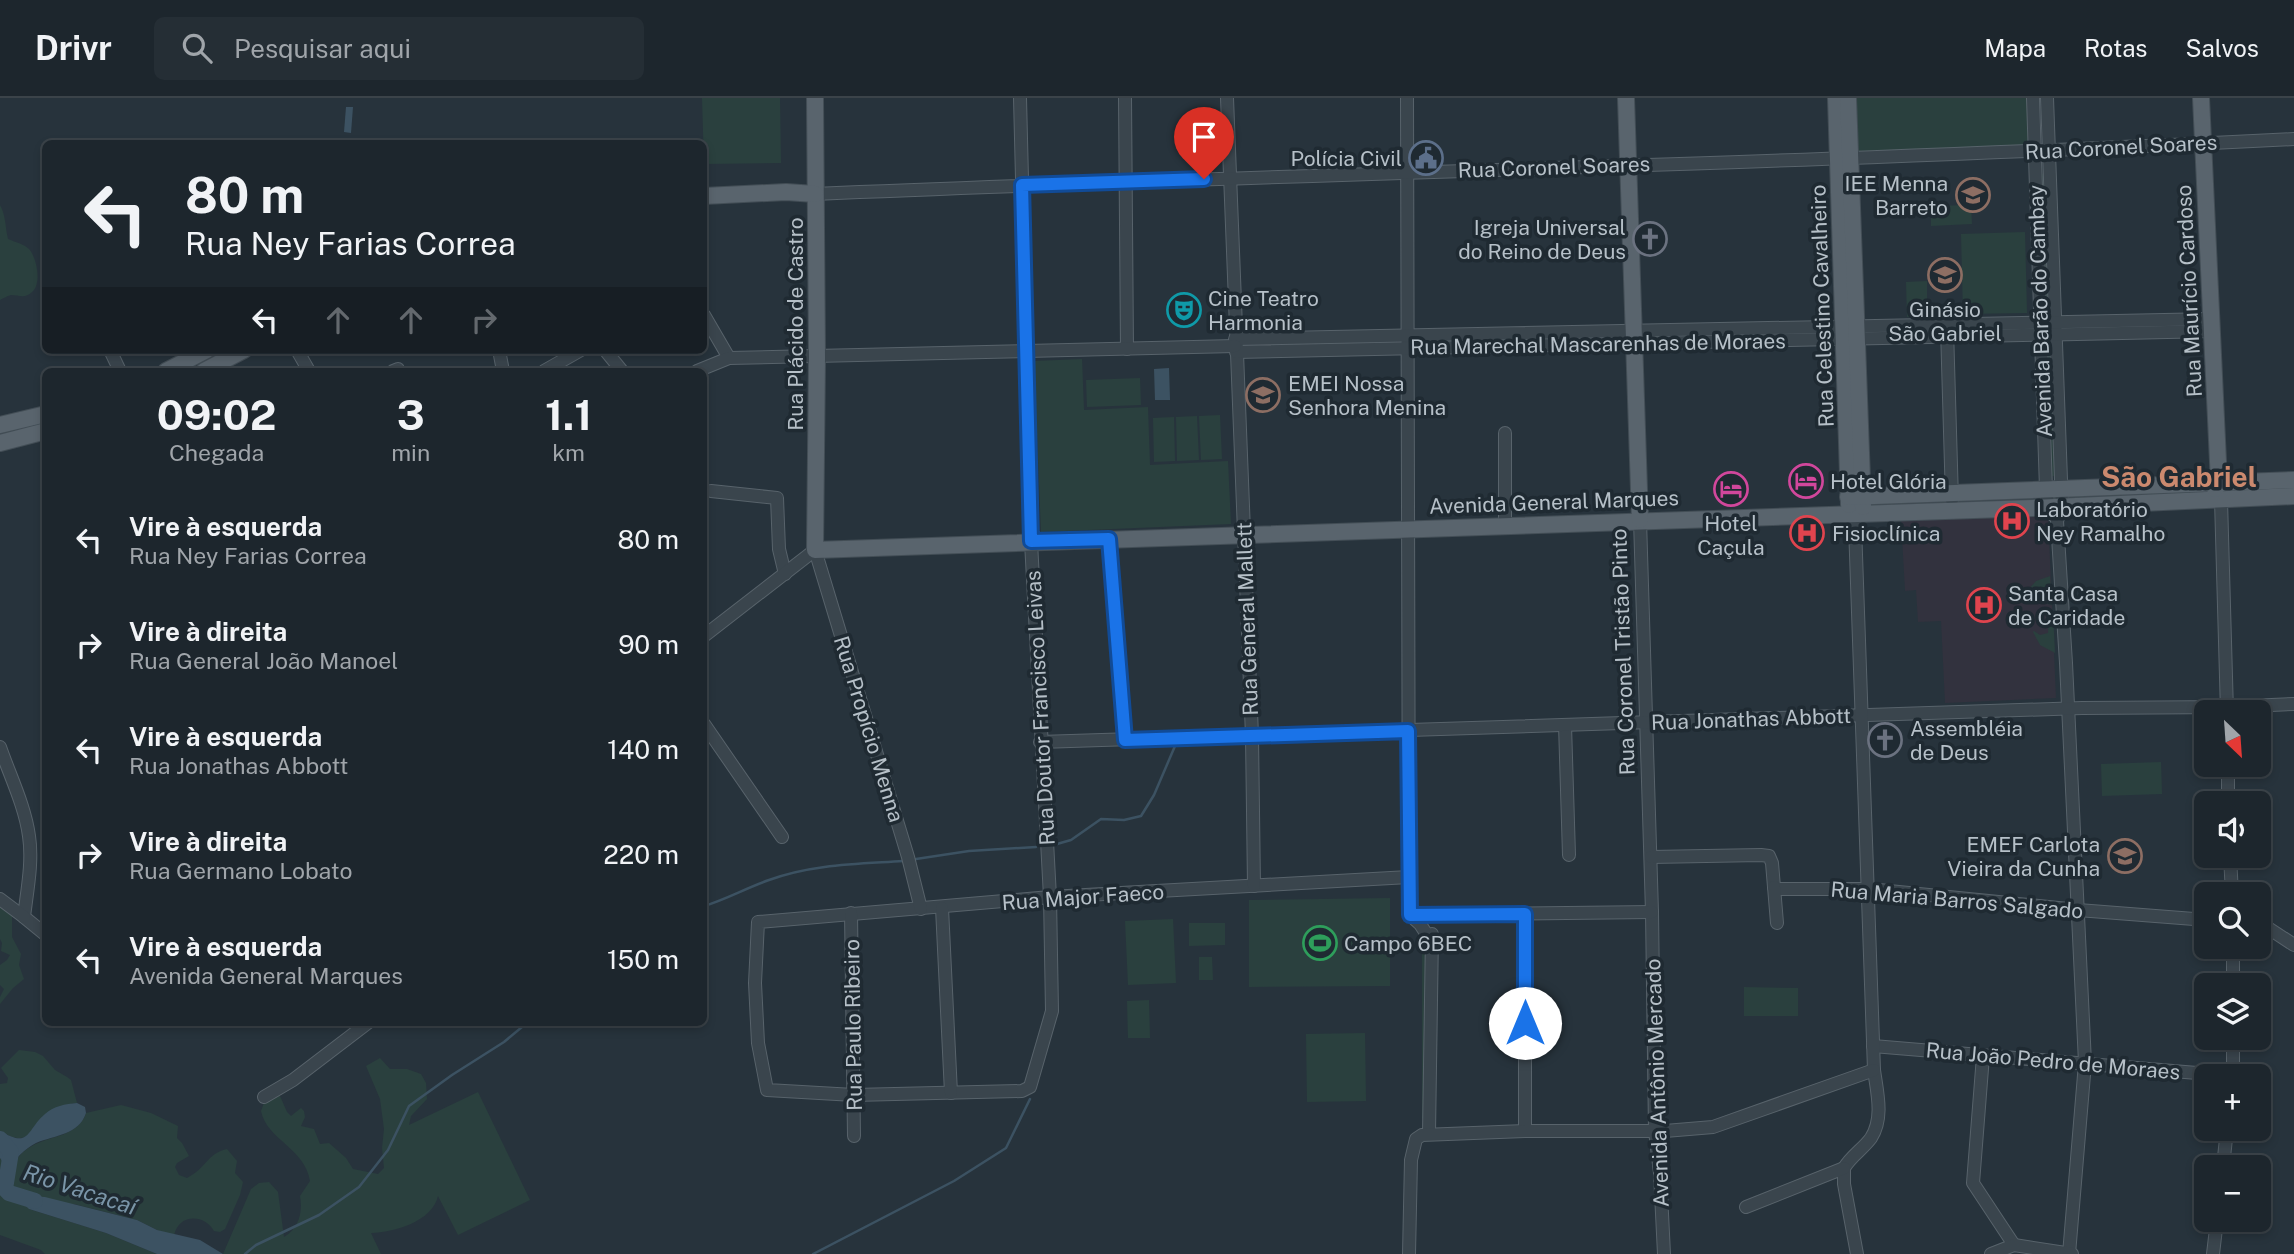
<!DOCTYPE html>
<html lang="pt">
<meta charset="utf-8">
<style>
:root{--surface:#1d262d;--page:#252e35;--text:#f1f3f6;--muted:#a0a5aa;--line:#3b4349}
body{margin:0;font-family:"Public Sans",sans-serif;background:var(--page);color:var(--text);height:100vh;display:flex;flex-direction:column;font-size:26px;white-space:nowrap}
*{box-sizing:border-box;margin:0}
p{font-size:23px;color:var(--muted)}
.icon{flex:none;width:38px;height:38px;fill:none;stroke:currentColor;stroke-width:2;stroke-linecap:round;stroke-linejoin:round}
.map{position:relative;flex:1;overflow:hidden}
.side{position:absolute;left:42px;top:270px;width:665px;height:658px;display:flex;flex-direction:column;background:var(--surface);border-radius:10px;box-shadow:0 4px 10px #0003,0 0 0 2px var(--line)}
.side>*{flex:none}
.guide{position:absolute;left:42px;top:42px;width:665px;height:214px;border-radius:10px;box-shadow:0 4px 10px #0003,0 0 0 2px var(--line);background:#1d262d;color:var(--text);overflow:hidden}
.needle{width:46px;rotate:155deg}
.buttons{position:absolute;left:2194px;top:602px;display:grid;gap:14px}
.buttons a{display:grid;place-items:center;width:77px;height:77px;border-radius:10px;background:var(--surface);box-shadow:0 4px 10px #0003,0 0 0 2px var(--line);font-size:35px}
.pin{position:absolute;display:grid;place-items:center;width:60px;height:60px;color:#fff;margin:-72px -30px;border-radius:50% 50% 50% 0;rotate:-45deg;box-shadow:0 0 7px #0007}
.pin .icon{rotate:45deg}
.me{position:absolute;width:77px;margin:-38px;rotate:0deg;stroke-linejoin:round;filter:drop-shadow(0 0 5px #0008)}
.turn{display:flex;align-items:center;gap:24px;height:147px;padding:0 28px;font-size:32px}
.turn .icon{width:91px;height:91px;stroke-width:2.5}
.turn b{display:block;font-size:49px;line-height:60px}
.lanes{display:flex;align-items:center;height:66px;padding:0 28px;background:#0003;justify-content:center;gap:35px;direction:ltr}
.lanes .off{opacity:.35}
.eta{display:flex;justify-content:space-evenly;align-items:center;height:119px;text-align:center}
.eta b{font-size:42px;font-weight:700;line-height:49px}
ul{padding:0;list-style:none}
li{display:flex;align-items:center;gap:21px;height:105px;padding:0 28px}
li div{flex:1}
li b{display:block;font-size:26px}
li em{font-style:normal}
header{display:flex;align-items:center;gap:42px;box-sizing:border-box;height:98px;padding:0 35px;background:var(--surface);border-bottom:2px solid var(--line)}
header strong{font-size:33px}
nav{display:flex;gap:38px;margin-inline-start:auto;font-size:24px}
.search{width:490px;height:63px;background:var(--page);display:flex;align-items:center;gap:18px;box-sizing:border-box;padding:0 24px;border-radius:10px;color:var(--muted);font-size:26px}
.map>svg:first-child{display:block}
</style>
<header>
<strong>Drivr</strong>
<div class="search"><svg class="icon" aria-label="search" viewBox="0 0 24 24"><circle cx="10" cy="10" r="6"/><path d="M15 15l6 6"/></svg>Pesquisar aqui</div>
<nav><a>Mapa</a><a>Rotas</a><a>Salvos</a></nav>
</header>
<div class="map">
<svg width="2294" height="1156" viewBox="0 0 2294 1156">
<rect width="100%" height="100%" fill="#27333c"/>
<path fill="#32323e" d="M2048 416 2056 600 1945 605 1941 523 1918 524 1916 492 1905 493 1901 421Z"/>
<g fill="#2a403e">
<path d="M702 0H780L781 65 704 66Z"/>
<path d="M1851 0H2030L2032 48 1853 56Z"/>
<path d="M2040 76H2045L2050 214H2045Z"/>
<path d="M0 107C6 118 5 128 8 141 15 144 24 146 29 151 37 160 42 186 32 194 25 201 19 197 11 197 9 197 2 201 0 202Z"/>
<path d="M1971 107 1972 126 1931 128V108Z"/>
<path d="M2025 134 2027 215 1963 216 1961 136Z"/>
<path d="M1927 183V218L1907 219 1906 184Z"/>
<path d="M2046 249H2051L2057 378H2052Z"/>
<path d="M1082 261 1084 312 1148 309 1150 367 1228 363 1231 426 1041 434 1034 263Z"/>
<path d="M1140 280 1141 307 1087 309 1086 282Z"/>
<path d="M1220 317 1222 361 1201 362 1199 318Z"/>
<path d="M1197 318 1199 362 1177 363 1176 319Z"/>
<path d="M1174 319 1175 363 1154 364 1153 320Z"/>
<path d="M2050 478 2052 507 2047 506 2046 497 2041 491 2034 492 2030 495 2028 492 2036 483Z"/>
<path d="M2053 515 2055 555 2040 547 2033 534 2034 533 2040 537 2048 535 2049 517Z"/>
<path d="M2161 664 2162 696 2102 698 2101 666Z"/>
<path d="M1390 800V888L1249 889V802Z"/>
<path d="M0 809 12 818V839L21 856 19 867 24 881 13 890 0 906V899L4 891 0 887V867L7 862 10 857 1 853 2 845 0 841Z"/>
<path d="M1173 821 1176 885 1128 887 1125 823Z"/>
<path d="M1189 825H1225V847L1189 848Z"/>
<path d="M1422 845H1425L1426 1020H1422Z"/>
<path d="M1199 859H1212L1213 882H1199Z"/>
<path d="M1744 889 1798 890V918H1744Z"/>
<path d="M1149 902 1150 940H1128L1127 903Z"/>
<path d="M1365 935 1366 1003 1307 1004 1306 936Z"/>
<path d="M19 952 35 954 43 958 55 972 67 979 71 982 77 1005C64 1006 46 1015 37 1025 34 1028 34 1032 31 1035 22 1045 9 1038 0 1033V986L7 985 8 980 1 970Z"/>
<path d="M380 960 390 971H407L421 976 426 985 427 1001 411 1018 409 1027 478 994 530 1102 458 1137 438 1098C432 1124 394 1134 371 1135L381 1156H223L251 1091 259 1085 269 1084 278 1094 284 1139C299 1130 303 1114 300 1098L310 1083C305 1050 267 1042 261 1013L265 1002 272 997 280 998 287 1014 291 1018 301 1010 304 1013 305 1019 301 1028 314 1031 320 1046 329 1045 346 1060 353 1071 378 1076 384 1070 382 1050 384 1031 380 1001 366 968Z"/>
<path d="M121 1007 151 1015 178 1028 177 1040 182 1045 189 1058 177 1065 175 1069 179 1077 187 1080C207 1070 206 1056 227 1051L237 1063 235 1075 243 1084 240 1097 225 1131 220 1134 214 1133C205 1116 178 1115 174 1138L157 1132 137 1122 74 1106 29 1111 106 1135 157 1156H45L41 1152 0 1137V1060L8 1071C15 1063 22 1053 32 1048 51 1037 78 1039 86 1015Z"/>
</g>
<g fill="#3c5262">
<path d="M346 9H353L351 35 344 34Z"/>
<path d="M1169 270 1170 302H1155L1154 271Z"/>
<path d="M77 1005 85 1009 86 1015C79 1037 55 1037 36 1045 24 1051 16 1061 7 1071L0 1060V1033C31 1051 26 1032 45 1016 54 1008 65 1006 77 1005Z"/>
<path d="M15 1097 45 1099 137 1122 157 1132 200 1142 223 1156H157L106 1135 29 1111Z"/>
</g>
<g fill="none" stroke-linecap="round" stroke-linejoin="round">
<g stroke="#3c5262" stroke-width="2.5">
<path d="M1057 746 1071 742 1101 721 1124 722 1141 718 1154 697 1175 648"/>
<path d="M916 761 969 753 1036 749"/>
<path d="M704 808C727 801 746 790 769 782 812 766 858 766 903 763"/>
<path d="M245 1156 256 1147 319 1117 359 1089 388 1052 409 1008 452 977 504 944 528 924"/>
<path d="M813 1156 954 1083 1006 1050 1030 1001"/>
</g>
<path stroke="#3c5262" stroke-width="16" d="M0 1041 11 1054 5 1091 9 1095 35 1103"/>
<g stroke="#58636b" stroke-width="14">
<g id="minor">
<path d="M1020 0 1031 444 1050 799 1052 913 1030 989 1022 993 854 997 767 992 758 945 755 885 758 824 1050 799 1409 779"/>
<path d="M1125 0 1127 251"/>
<path d="M1227 0 1252 638 1254 788"/>
<path d="M1407 0 1409 807 1410 817 1420 826 1431 843"/>
<path d="M2033 0 2046 391 2048 409 2053 417"/>
<path d="M2047 0 2062 409 2057 423 2066 565 2085 965 2069 1156"/>
<path d="M815 96C1308 75 1801 66 2294 41"/>
<path d="M704 217 729 260"/>
<path d="M1947 231 1952 402"/>
<path d="M1235 241 2212 221"/>
<path d="M110 252 120 273"/>
<path d="M297 252 309 273"/>
<path d="M499 252 503 273"/>
<path d="M605 252 622 273"/>
<path d="M1236 254 2213 233"/>
<path d="M393 273 398 271"/>
<path d="M544 273 581 252"/>
<path d="M697 273 729 260 1235 248"/>
<path d="M1505 335V427"/>
<path d="M711 393 777 400 779 451 785 476"/>
<path d="M2221 402 2227 614"/>
<path d="M1640 422 1652 814 1655 1033 1660 1075 1664 1156"/>
<path d="M1109 441 1125 642"/>
<path d="M704 538 815 452 908 759 921 811"/>
<path d="M704 626 782 739"/>
<path d="M1565 627 1569 757"/>
<path d="M1040 644 2082 610 2227 609 2294 606"/>
<path d="M0 649C10 678 25 708 29 738 33 764 27 793 24 819L46 837"/>
<path d="M2228 667V705"/>
<path d="M2230 758 2232 796"/>
<path d="M1651 759 1761 757 1769 758 1772 765 1774 789 1779 791H1869L2078 812 2207 822"/>
<path d="M1774 789 1777 825"/>
<path d="M0 801 24 819"/>
<path d="M942 810 951 995"/>
<path d="M851 815 854 1038"/>
<path d="M1525 816V1033"/>
<path d="M1410 817 1652 814"/>
<path d="M2259 824 2294 847"/>
<path d="M2233 849V887"/>
<path d="M2233 940V978"/>
<path d="M1873 948 2233 978"/>
<path d="M1983 958 1973 1085 2014 1147"/>
<path d="M264 999 293 982 369 924"/>
<path d="M1429 1035 1432 836"/>
<path d="M2223 1069 2227 1031"/>
<path d="M1844 1070C1851 1058 1863 1051 1871 1040 1884 1020 1877 994 1874 972L1855 428 1849 415"/>
<path d="M1844 1070V1086L1857 1156"/>
<path d="M1746 1109 1844 1070"/>
<path d="M1409 1156 1411 1062 1416 1041 1422 1037 1525 1033H1665L1713 1029 1874 972"/>
<path d="M1991 1156 2014 1147 2072 1156"/>
<path d="M2213 1156 2217 1122"/>
</g>
</g>
<g stroke="#434e56" stroke-width="18">
<g id="major">
<path d="M815 0 817 259 815 452 2033 410 2294 398"/>
<path d="M1626 0 1640 422"/>
<path d="M1836 0 1849 407"/>
<path d="M1848 0 1863 409"/>
<path d="M2201 0 2219 385 2215 391"/>
<path d="M704 98 786 94 815 96"/>
<path d="M166 273 207 252"/>
<path d="M204 273 244 252"/>
<path d="M0 327 46 316"/>
<path d="M0 345 46 333"/>
<path d="M1848 399 2294 382"/>
</g>
</g>
<use href="#minor" stroke="#3a454d" stroke-width="12"/>
<use href="#major" stroke="#59646d" stroke-width="16"/>
</g>
<g fill="none" stroke-linecap="round" stroke-linejoin="round">
<g stroke="#114b97" stroke-width="18">
<path id="route" d="M1204 81 1022 87 1031 443 1109 441 1125 642 1408 633 1410 817 1525 816V925"/>
</g>
<use href="#route" stroke="#1a73e8" stroke-width="12"/>
</g>
<defs>
<g id="civic-ring" transform="scale(1.75)"><circle r="9.5" fill="#1f2a32" stroke="#5c6f8a" stroke-width="1.5"/><path d="M-.6-6.5H3V-4.5H.6V-3L4-1V1h2V6H-6V1h2V-1L-.6-3ZM-1.2 2.5V6h2.4V2.5Z" fill="#5c6f8a"/></g>
<g id="school-ring" transform="scale(1.75)"><circle r="9.5" fill="#1f2a32" stroke="#8d6e63" stroke-width="1.5"/><path d="M0-5L7-2L0 1L-7-2ZM-4 1L0 2.5L4 1V4Q0 6-4 4Z" fill="#8d6e63"/></g>
<g id="church-ring" transform="scale(1.75)"><circle r="9.5" fill="#1f2a32" stroke="#6b7280" stroke-width="1.5"/><path d="M-1.2-6h2.4v3.5h3.3v2.4h-3.3V6h-2.4V-.1h-3.3v-2.4h3.3Z" fill="#6b7280"/></g>
<g id="theatre-ring" transform="scale(1.75)"><circle r="9.5" fill="#1f2a32" stroke="#0f9aa8" stroke-width="1.5"/><path d="M-5-5.5Q0-4 5-5.5V0Q5 5 0 6Q-5 5-5 0ZM-3.3-2.5H-1v1.5H-3.3ZM1-2.5H3.3v1.5H1ZM-2.8 1Q0 5.5 2.8 1Z" fill="#0f9aa8"/></g>
<g id="hotel-ring" transform="scale(1.75)"><circle r="9.5" fill="#1f2a32" stroke="#d1479c" stroke-width="1.5"/><path d="M-6-4.5h1.5V1H6V5H4.5V3h-9V5H-6ZM-4 0a1.8 1.8 0 1 1 3.6 0ZM.5 0V-2.5h3Q6-2.5 6 0Z" fill="#d1479c"/></g>
<g id="hospital-ring" transform="scale(1.75)"><circle r="9.5" fill="#1f2a32" stroke="#e0444e" stroke-width="1.5"/><path d="M-5-5h3v3.5h4V-5h3V5h-3V1.5h-4V5h-3Z" fill="#e0444e"/></g>
<g id="stadium-ring" transform="scale(1.75)"><circle r="9.5" fill="#1f2a32" stroke="#2e9e5b" stroke-width="1.5"/><path d="M0-5a6.5 5 0 1 0 0 10a6.5 5 0 1 0 0-10ZM-3.5-1.8h7v3.6h-7Z" fill="#2e9e5b"/></g>
</defs>
<g fill-rule="evenodd">
<use href="#civic-ring" x="1426" y="60"/>
<use href="#school-ring" x="1973" y="97"/>
<use href="#church-ring" x="1650" y="141"/>
<use href="#school-ring" x="1945" y="177"/>
<use href="#theatre-ring" x="1184" y="212"/>
<use href="#school-ring" x="1263" y="297"/>
<use href="#hotel-ring" x="1806" y="383"/>
<use href="#hotel-ring" x="1731" y="391"/>
<use href="#hospital-ring" x="2012" y="423"/>
<use href="#hospital-ring" x="1807" y="435"/>
<use href="#hospital-ring" x="1984" y="507"/>
<use href="#church-ring" x="1885" y="642"/>
<use href="#school-ring" x="2125" y="758"/>
<use href="#stadium-ring" x="1320" y="845"/>
</g>
<g text-anchor="middle" dominant-baseline="central" stroke-width="7" stroke-linejoin="round" paint-order="stroke">
<g font-size="21" fill="#b6c0c8" stroke="#1f2a32">
<text transform="translate(2121 49) rotate(-3)">Rua Coronel Soares</text>
<text transform="translate(1554 69) rotate(-2)">Rua Coronel Soares</text>
<text transform="translate(2189 193) rotate(-93)">Rua Maurício Cardoso</text>
<text transform="translate(1822 208) rotate(-92)">Rua Celestino Cavalheiro</text>
<text transform="translate(2040 213) rotate(-92)">Avenida Barão do Cambay</text>
<text transform="translate(795 226) rotate(-90)">Rua Plácido de Castro</text>
<text transform="translate(1598 246) rotate(-1)">Rua Marechal Mascarenhas de Moraes</text>
<text transform="translate(1554 404) rotate(-2)">Avenida General Marques</text>
<text transform="translate(1247 521) rotate(-92)">Rua General Mallett</text>
<text transform="translate(1623 554) rotate(-92)">Rua Coronel Tristão Pinto</text>
<text transform="translate(1040 610) rotate(-93)">Rua Doutor Francisco Leivas</text>
<text transform="translate(1751 621) rotate(-2)">Rua Jonathas Abbott</text>
<text transform="translate(869 631) rotate(73)">Rua Propício Menna</text>
<text transform="translate(1083 799) rotate(-4)">Rua Major Faeco</text>
<text transform="translate(1957 802) rotate(5)">Rua Maria Barros Salgado</text>
<text transform="translate(853 927) rotate(-91)">Rua Paulo Ribeiro</text>
<text transform="translate(2053 963) rotate(5)">Rua João Pedro de Moraes</text>
<text transform="translate(1657 985) rotate(-92)">Avenida Antônio Mercado</text>
</g>
<g font-size="21" fill="#b6c0c8" stroke="#1f2a32" text-anchor="start">
<text x="1402" y="60" text-anchor="end">Polícia Civil</text>
<text x="1948" y="85" text-anchor="end">IEE Menna<tspan x="1948" dy="24">Barreto</tspan></text>
<text x="1626" y="129" text-anchor="end">Igreja Universal<tspan x="1626" dy="24">do Reino de Deus</tspan></text>
<text x="1208" y="200">Cine Teatro<tspan x="1208" dy="24">Harmonia</tspan></text>
<text x="1945" y="211" text-anchor="middle">Ginásio<tspan x="1945" dy="24">São Gabriel</tspan></text>
<text x="1288" y="285">EMEI Nossa<tspan x="1288" dy="24">Senhora Menina</tspan></text>
<text x="1830" y="383">Hotel Glória</text>
<text x="2036" y="411">Laboratório<tspan x="2036" dy="24">Ney Ramalho</tspan></text>
<text x="1731" y="425" text-anchor="middle">Hotel<tspan x="1731" dy="24">Caçula</tspan></text>
<text x="1832" y="435">Fisioclínica</text>
<text x="2008" y="495">Santa Casa<tspan x="2008" dy="24">de Caridade</tspan></text>
<text x="1910" y="630">Assembléia<tspan x="1910" dy="24">de Deus</tspan></text>
<text x="2100" y="746" text-anchor="end">EMEF Carlota<tspan x="2100" dy="24">Vieira da Cunha</tspan></text>
<text x="1344" y="845">Campo 6BEC</text>
</g>
<g font-size="23" font-style="italic" fill="#7a95a8" stroke="#1f2a32">
<text transform="translate(80 1091) rotate(18)">Rio Vacacaí</text>
</g>
<g font-size="28" font-weight="bold" fill="#cb896e" stroke="#1f2a32">
<text x="2179" y="378">São Gabriel</text>
</g>
</g>
</svg>
<div class="buttons">
<a><svg class="needle" viewBox="-14 -14 28 28"><path d="M0-13l5 13h-10z" fill="#e53935"/><path d="M0 13l5-13h-10z" fill="#a0a5aa"/></svg></a>
<a><svg class="icon" aria-label="sound" viewBox="0 0 24 24"><path d="M4 9h4l5-4v14l-5-4H4zM17 9q2 3 0 6"/></svg></a>
<a><svg class="icon" aria-label="search" viewBox="0 0 24 24"><circle cx="10" cy="10" r="6"/><path d="M15 15l6 6"/></svg></a>
<a><svg class="icon" aria-label="layers" viewBox="0 0 24 24"><path d="M12 4l9 5-9 5-9-5zM3 14l9 5 9-5"/></svg></a>
<a>+</a>
<a>−</a>
</div>
<div class="pin" style="left:1204px;top:81px;background:#d93025"><svg class="icon" aria-label="arrive" viewBox="0 0 24 24"><path d="M6 21V4h12l-3 4 3 4H6"/></svg></div>
<svg class="me" style="left:1525px;top:925px" viewBox="-20 -20 40 40"><circle r="19" fill="#fff"/><path d="M0-13L10 11 0 6-10 11z" fill="#1a73e8"/></svg>
<div class="guide">
<div class="turn"><svg class="icon" aria-label="left" viewBox="0 0 24 24"><path d="M17 20v-9H6M10 6l-5 5 5 5"/></svg><div><b>80 m</b>Rua Ney Farias Correa</div></div>
<div class="lanes"><svg class="icon" aria-label="left" viewBox="0 0 24 24"><path d="M17 20v-9H6M10 6l-5 5 5 5"/></svg><svg class="icon off" aria-label="ahead" viewBox="0 0 24 24"><path d="M12 20V5M6 11l6-6 6 6"/></svg><svg class="icon off" aria-label="ahead" viewBox="0 0 24 24"><path d="M12 20V5M6 11l6-6 6 6"/></svg><svg class="icon off" aria-label="right" viewBox="0 0 24 24"><path d="M7 20v-9h11M14 6l5 5-5 5"/></svg></div>
</div>
<section class="side">
<div class="eta">
<div><b>09:02</b><p>Chegada</p></div>
<div><b>3</b><p>min</p></div>
<div><b>1.1</b><p>km</p></div>
</div>
<ul>
<li><svg class="icon" aria-label="left" viewBox="0 0 24 24"><path d="M17 20v-9H6M10 6l-5 5 5 5"/></svg><div><b>Vire à esquerda</b><p>Rua Ney Farias Correa</p></div><em>80 m</em></li>
<li><svg class="icon" aria-label="right" viewBox="0 0 24 24"><path d="M7 20v-9h11M14 6l5 5-5 5"/></svg><div><b>Vire à direita</b><p>Rua General João Manoel</p></div><em>90 m</em></li>
<li><svg class="icon" aria-label="left" viewBox="0 0 24 24"><path d="M17 20v-9H6M10 6l-5 5 5 5"/></svg><div><b>Vire à esquerda</b><p>Rua Jonathas Abbott</p></div><em>140 m</em></li>
<li><svg class="icon" aria-label="right" viewBox="0 0 24 24"><path d="M7 20v-9h11M14 6l5 5-5 5"/></svg><div><b>Vire à direita</b><p>Rua Germano Lobato</p></div><em>220 m</em></li>
<li><svg class="icon" aria-label="left" viewBox="0 0 24 24"><path d="M17 20v-9H6M10 6l-5 5 5 5"/></svg><div><b>Vire à esquerda</b><p>Avenida General Marques</p></div><em>150 m</em></li>
</ul>
</section>
</div>
